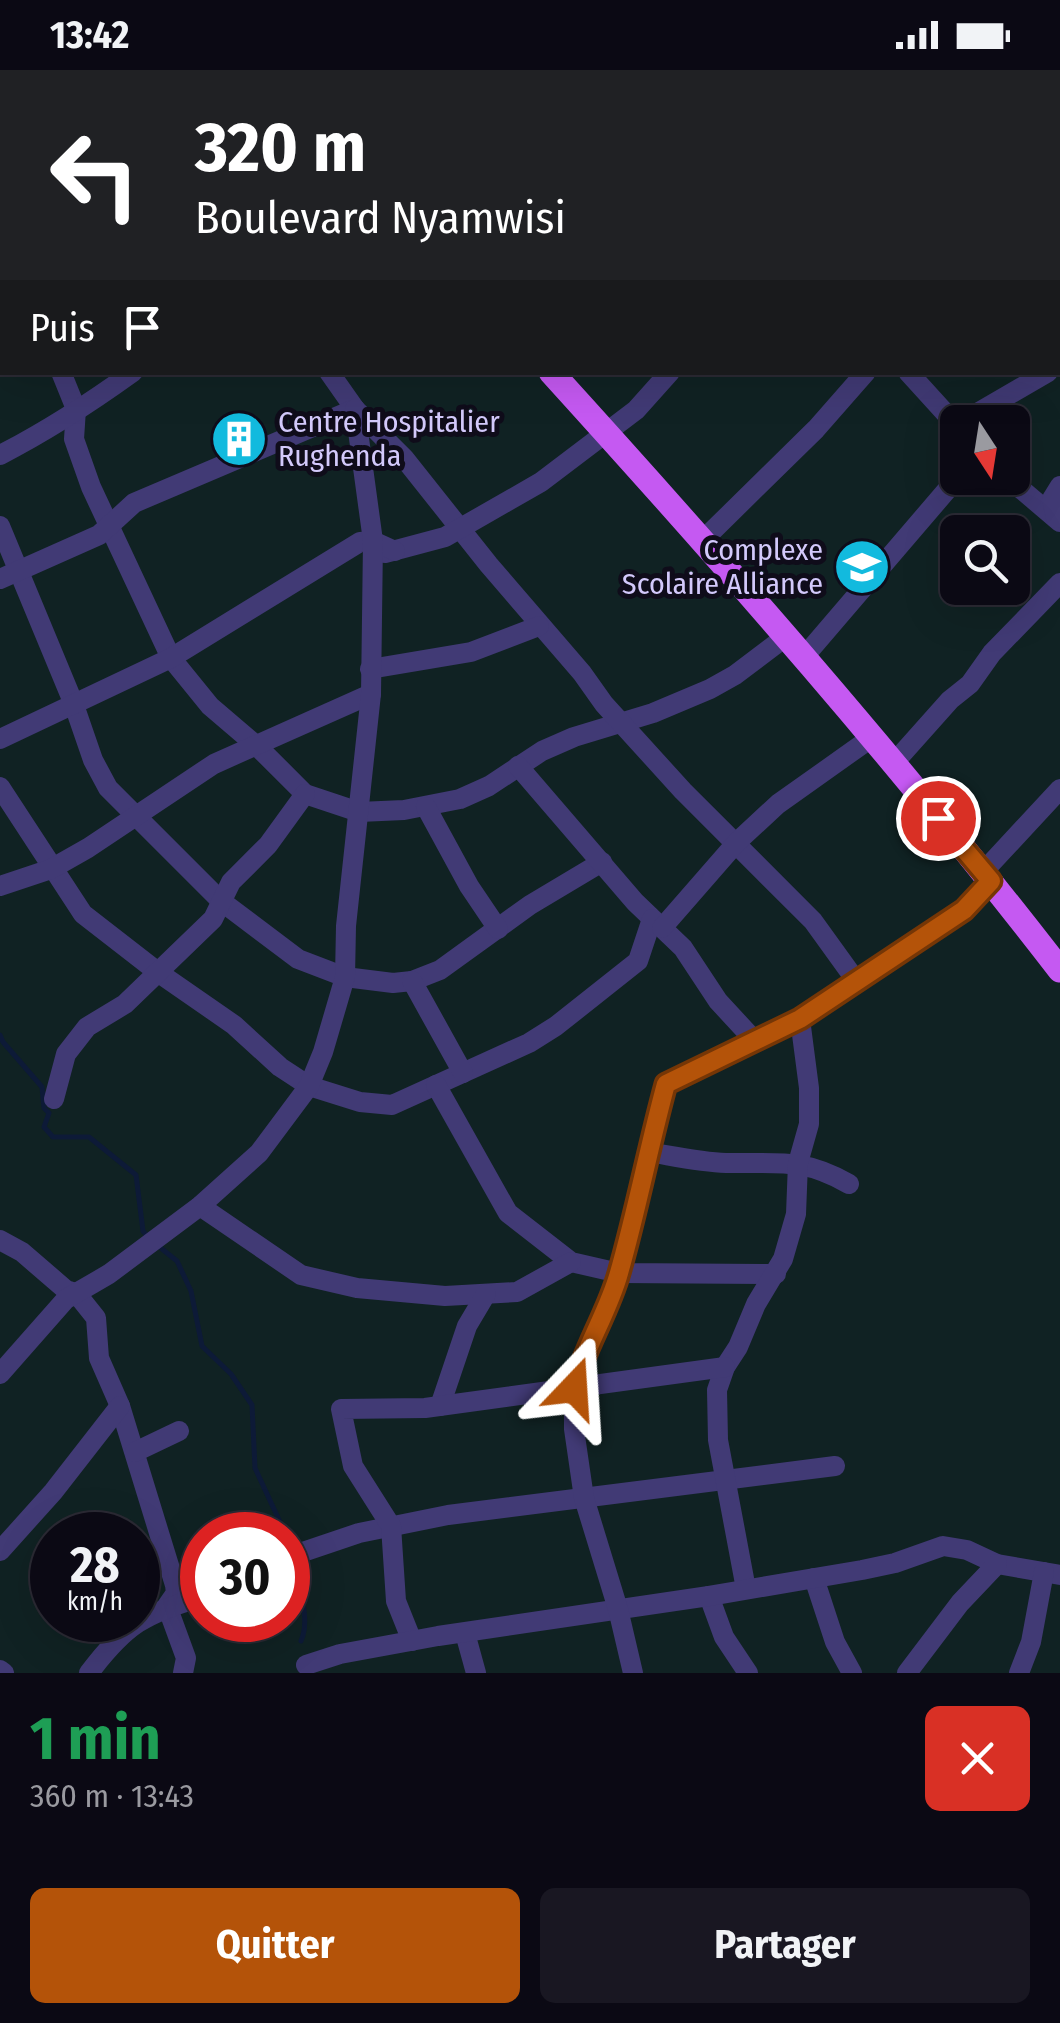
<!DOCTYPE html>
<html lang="fr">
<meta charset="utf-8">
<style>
:root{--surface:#0b0914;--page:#191722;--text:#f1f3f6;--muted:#9a9aa0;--line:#2b2a34;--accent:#b45309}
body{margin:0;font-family:"Fira Sans Condensed",sans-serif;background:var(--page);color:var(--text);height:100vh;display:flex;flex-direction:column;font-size:38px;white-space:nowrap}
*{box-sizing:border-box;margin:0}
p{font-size:32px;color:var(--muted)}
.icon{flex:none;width:55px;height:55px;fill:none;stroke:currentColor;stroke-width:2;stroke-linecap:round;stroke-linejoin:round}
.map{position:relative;height:1603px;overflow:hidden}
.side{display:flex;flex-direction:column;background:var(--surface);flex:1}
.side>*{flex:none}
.top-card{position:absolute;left:0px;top:0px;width:1060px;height:305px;box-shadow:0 10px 40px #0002,0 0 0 2px var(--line);background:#202124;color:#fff;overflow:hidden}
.needle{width:65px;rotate:168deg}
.fabs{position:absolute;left:940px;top:335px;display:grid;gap:20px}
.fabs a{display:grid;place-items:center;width:90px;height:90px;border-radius:15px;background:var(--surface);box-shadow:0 10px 40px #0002,0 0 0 2px var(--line);font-size:50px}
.speed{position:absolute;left:30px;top:1442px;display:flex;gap:20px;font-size:50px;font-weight:700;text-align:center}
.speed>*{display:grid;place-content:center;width:130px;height:130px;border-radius:50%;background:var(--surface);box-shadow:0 10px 40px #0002,0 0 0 2px var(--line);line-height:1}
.speed small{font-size:25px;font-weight:400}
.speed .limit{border:15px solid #d22;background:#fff;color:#111}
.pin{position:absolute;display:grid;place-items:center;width:85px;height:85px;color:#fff;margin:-42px;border:5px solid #fff;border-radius:50%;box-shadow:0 2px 10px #0007}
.me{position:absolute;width:110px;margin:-55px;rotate:20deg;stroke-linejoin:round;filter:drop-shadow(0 0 8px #0008)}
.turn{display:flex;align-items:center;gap:35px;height:210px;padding:0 30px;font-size:45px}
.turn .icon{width:130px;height:130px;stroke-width:2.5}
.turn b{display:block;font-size:70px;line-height:85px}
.then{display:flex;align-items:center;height:95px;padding:0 30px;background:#0003;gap:20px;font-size:38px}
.round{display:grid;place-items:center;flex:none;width:105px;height:105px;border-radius:15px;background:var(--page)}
.summary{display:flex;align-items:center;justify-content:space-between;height:170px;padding:0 30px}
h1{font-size:60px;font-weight:700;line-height:75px;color:#1e9e55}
.cta{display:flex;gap:20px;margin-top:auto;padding:20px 30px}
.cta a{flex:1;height:115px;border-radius:15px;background:var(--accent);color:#fff;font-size:40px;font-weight:700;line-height:115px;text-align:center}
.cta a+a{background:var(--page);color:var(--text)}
.status{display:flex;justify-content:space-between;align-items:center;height:70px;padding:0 50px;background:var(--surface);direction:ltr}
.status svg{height:28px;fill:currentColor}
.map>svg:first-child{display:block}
</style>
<div class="status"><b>13:42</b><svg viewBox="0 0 49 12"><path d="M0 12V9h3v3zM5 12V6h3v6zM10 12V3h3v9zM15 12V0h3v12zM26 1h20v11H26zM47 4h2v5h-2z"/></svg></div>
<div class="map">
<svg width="1060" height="1603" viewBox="0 0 1060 1603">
<rect width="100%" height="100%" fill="#0f0c1a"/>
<path fill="#102223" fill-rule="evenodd" d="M0 0H1060V1603H0ZM2 2H1058V302H2ZM958 352H1012V408H958ZM958 462H1012V518H958ZM52 1465H138V1550H52ZM202 1465H288V1550H202Z"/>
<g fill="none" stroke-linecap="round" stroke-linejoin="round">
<g stroke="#0d1a37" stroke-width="5">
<path d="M0 965 3 972 42 1017 44 1038 49 1043 44 1057 53 1067H89L136 1105 143 1161 149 1168"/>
<path d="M157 1175 177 1191 191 1221 202 1276 231 1304 252 1335 255 1398 286 1465"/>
<path d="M293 1490C296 1515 312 1546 301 1571"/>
</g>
<g stroke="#413a75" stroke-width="20">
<path d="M43 0 45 2"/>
<path d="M692 0V2"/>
<path d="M514 2 521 0"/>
<path d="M1058 14 1060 13"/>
<path d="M1058 92 1060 91"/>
<path d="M0 168 2 173"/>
<path d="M1058 190 1060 189"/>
<path d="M0 276 2 275"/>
<path d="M61 302 76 339 74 369 91 417 171 588 210 636 258 677 305 724 359 742 404 740 460 729 489 716 542 681 574 667 653 643 710 619 735 605 784 568"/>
<path d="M329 302 355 339 404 388 489 495 582 603 604 634 683 721 813 851 857 912"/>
<path d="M908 302 958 357"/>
<path d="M962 352 1048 302"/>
<path d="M0 385C47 361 90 333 133 302"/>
<path d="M1008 408 1060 452"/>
<path d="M1056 448 1052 429 1060 416"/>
<path d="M0 456 73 632 93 690 108 718 221 831 298 889 345 907 393 913 412 911 440 900 530 835 602 792"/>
<path d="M702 471 816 359 866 302"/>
<path d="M385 483 445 467 541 412 636 340 670 302"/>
<path d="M0 509 99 465 134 433 355 339"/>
<path d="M803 588 958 407"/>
<path d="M370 599 471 582 539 556"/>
<path d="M0 669 171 588 360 472 373 471 395 481"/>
<path d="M893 694 950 630 970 614 992 583 1060 513"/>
<path d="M518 696 635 832 683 878 718 931 754 970"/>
<path d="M0 717 83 844 159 903 234 955 280 997 309 1016 360 1032 392 1035 529 973 556 956 638 891 652 849"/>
<path d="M426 737 469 816 498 859"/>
<path d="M983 802 1060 719"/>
<path d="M0 816 51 799 88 778 214 694 371 624"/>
<path d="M662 858 737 772 778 734 871 668"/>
<path d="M412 911 463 1003"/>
<path d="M436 1015 508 1143 571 1192 619 1203 776 1204"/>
<path d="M54 1029 66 984 87 957 125 934 213 849 231 812 268 775 305 724"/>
<path d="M648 1082C673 1086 700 1092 726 1093 777 1094 802 1087 849 1114"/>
<path d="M200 1136 301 1205 357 1218 445 1226 517 1222 571 1192"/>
<path d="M0 1170 22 1182 66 1220 76 1223 96 1248 99 1288 120 1336 175 1515 176 1523 167 1536 186 1588 183 1603"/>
<path d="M0 1304 66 1229 109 1204 200 1136 259 1083 309 1016 323 982 345 907 346 856 371 624 373 471 355 339"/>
<path d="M440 1336 467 1256 486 1224"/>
<path d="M135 1382 179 1361"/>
<path d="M0 1481 53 1422 120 1336"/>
<path d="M288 1487 359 1463 448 1445 835 1396"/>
<path d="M814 1508 835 1572 852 1603"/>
<path d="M746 1519 718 1370 717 1320 725 1297 738 1277 756 1234 783 1189 796 1144 798 1093 809 1054V1018L800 949"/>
<path d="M709 1526 724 1567 748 1603"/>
<path d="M465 1563 476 1603"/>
<path d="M412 1571 396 1531 391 1456 353 1396 341 1339 425 1338 725 1297"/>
<path d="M306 1595 340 1584 438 1566 709 1526 862 1500 895 1493 943 1476 967 1480 997 1494 1060 1505"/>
<path d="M0 1600 4 1603"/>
<path d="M89 1603C125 1555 145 1543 202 1527"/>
<path d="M633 1603 618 1539 584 1428 574 1359V1318L581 1293 605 1245 619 1203 666 1014 800 949 964 840 991 811"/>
<path d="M907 1603 960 1533 997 1494"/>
<path d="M1019 1603 1031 1572 1044 1502"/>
</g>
<g stroke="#c559f2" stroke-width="25">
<path d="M274 0 277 2"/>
<path d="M551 302C727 496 900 693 1060 900"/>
</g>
</g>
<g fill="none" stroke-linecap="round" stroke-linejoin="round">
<g stroke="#753606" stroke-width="25">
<path id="route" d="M574 1318C584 1278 608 1243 619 1203 637 1140 649 1076 666 1014L800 949 964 840 991 811 938 748"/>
</g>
<use href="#route" stroke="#b45309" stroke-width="18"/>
</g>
<defs>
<g id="building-disc" transform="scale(2.875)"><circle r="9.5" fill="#12bade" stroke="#0f0c1a"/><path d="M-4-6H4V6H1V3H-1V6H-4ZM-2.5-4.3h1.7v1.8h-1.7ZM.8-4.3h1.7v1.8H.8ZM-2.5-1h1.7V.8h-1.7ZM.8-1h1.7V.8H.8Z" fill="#fff"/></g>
<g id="school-disc" transform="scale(2.875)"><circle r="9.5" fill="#12bade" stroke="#0f0c1a"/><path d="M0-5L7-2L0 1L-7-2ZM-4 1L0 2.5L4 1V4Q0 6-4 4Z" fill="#fff"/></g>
</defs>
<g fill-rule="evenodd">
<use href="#building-disc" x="239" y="369"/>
<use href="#school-disc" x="862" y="497"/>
</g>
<g text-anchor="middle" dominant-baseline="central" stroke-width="10" stroke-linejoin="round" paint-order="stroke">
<g font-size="30" fill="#d3c9fb" stroke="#0f0c1a" text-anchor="start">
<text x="278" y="352">Centre Hospitalier<tspan x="278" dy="34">Rughenda</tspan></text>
<text x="823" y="480" text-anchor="end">Complexe<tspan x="823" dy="34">Scolaire Alliance</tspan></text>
</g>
</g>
</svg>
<div class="fabs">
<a><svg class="needle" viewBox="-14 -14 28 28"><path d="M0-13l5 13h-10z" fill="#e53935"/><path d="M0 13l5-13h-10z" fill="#9a9aa0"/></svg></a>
<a><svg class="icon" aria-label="search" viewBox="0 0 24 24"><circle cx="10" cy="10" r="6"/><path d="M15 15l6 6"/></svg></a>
</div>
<div class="speed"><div>28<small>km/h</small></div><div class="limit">30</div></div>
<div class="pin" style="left:938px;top:748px;background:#d93025"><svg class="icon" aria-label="arrive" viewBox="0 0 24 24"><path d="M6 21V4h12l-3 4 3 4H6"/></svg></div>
<svg class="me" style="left:574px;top:1318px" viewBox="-20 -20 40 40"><path d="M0-17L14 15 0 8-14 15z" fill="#b45309" stroke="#fff" stroke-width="4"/></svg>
<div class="top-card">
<div class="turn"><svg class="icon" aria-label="left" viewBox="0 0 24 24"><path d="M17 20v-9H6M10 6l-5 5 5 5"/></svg><div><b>320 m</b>Boulevard Nyamwisi</div></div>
<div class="then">Puis<svg class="icon" aria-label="arrive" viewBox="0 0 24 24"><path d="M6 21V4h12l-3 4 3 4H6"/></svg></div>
</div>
</div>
<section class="side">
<div class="summary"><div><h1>1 min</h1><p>360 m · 13:43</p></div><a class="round" style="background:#d93025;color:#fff"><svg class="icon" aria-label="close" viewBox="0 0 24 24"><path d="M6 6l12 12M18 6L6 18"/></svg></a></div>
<div class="cta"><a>Quitter</a><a>Partager</a></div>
</section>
